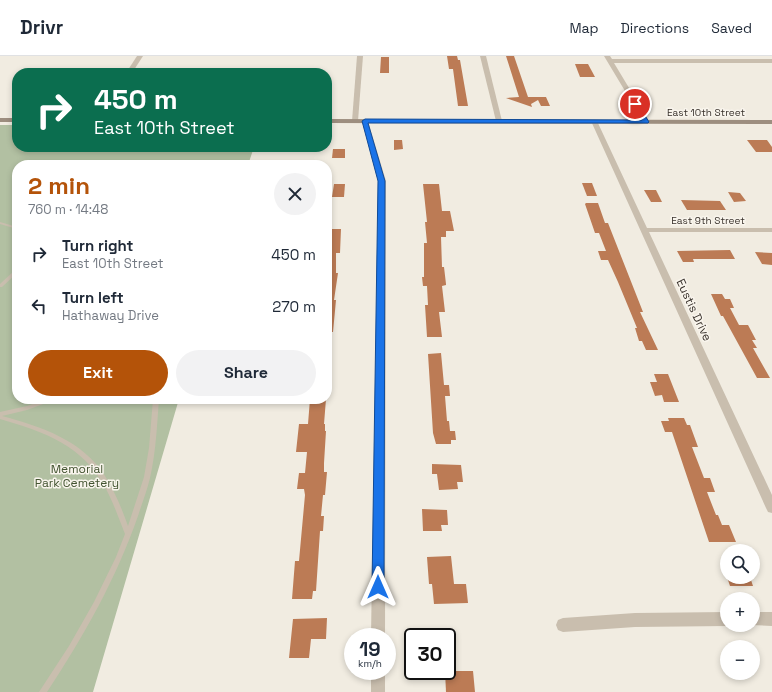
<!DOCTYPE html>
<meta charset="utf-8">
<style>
:root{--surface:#fff;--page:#f2f2f3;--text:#1f2937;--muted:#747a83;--line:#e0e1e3;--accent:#b45309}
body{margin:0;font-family:"Space Grotesk",sans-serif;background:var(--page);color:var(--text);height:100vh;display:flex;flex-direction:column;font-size:15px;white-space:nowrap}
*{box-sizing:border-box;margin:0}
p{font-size:13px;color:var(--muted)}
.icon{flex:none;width:22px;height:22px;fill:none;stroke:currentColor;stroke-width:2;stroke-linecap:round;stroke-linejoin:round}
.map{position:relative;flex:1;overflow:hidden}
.details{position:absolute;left:12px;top:104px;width:320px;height:244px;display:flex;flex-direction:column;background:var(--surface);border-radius:16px;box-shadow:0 2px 6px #0003}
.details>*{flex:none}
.hud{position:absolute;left:12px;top:12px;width:320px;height:84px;border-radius:16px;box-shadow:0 2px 6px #0003;background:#0b6e4f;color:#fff;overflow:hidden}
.buttons{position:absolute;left:720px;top:488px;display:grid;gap:8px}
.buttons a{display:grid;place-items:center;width:40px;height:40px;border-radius:50%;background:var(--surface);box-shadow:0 2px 6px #0003;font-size:20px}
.speed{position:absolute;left:344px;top:572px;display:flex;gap:8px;font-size:20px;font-weight:700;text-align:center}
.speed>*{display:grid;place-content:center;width:52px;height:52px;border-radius:50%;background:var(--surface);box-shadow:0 2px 6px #0003;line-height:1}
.speed small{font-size:10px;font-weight:400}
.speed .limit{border:2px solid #111;border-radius:6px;background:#fff;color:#111}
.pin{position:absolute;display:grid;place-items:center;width:34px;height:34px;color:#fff;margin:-17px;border:2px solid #fff;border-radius:50%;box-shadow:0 1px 4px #0007}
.me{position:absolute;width:44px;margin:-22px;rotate:0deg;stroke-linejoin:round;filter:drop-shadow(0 0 3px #0008)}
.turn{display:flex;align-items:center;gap:14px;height:84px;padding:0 16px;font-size:18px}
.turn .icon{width:52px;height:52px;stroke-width:2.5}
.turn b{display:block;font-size:28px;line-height:34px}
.round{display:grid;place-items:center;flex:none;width:42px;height:42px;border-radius:21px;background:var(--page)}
.overview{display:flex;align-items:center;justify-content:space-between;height:68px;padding:0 16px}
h1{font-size:24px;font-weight:600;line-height:30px;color:var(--accent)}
.cta{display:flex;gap:8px;margin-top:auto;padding:8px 16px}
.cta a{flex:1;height:46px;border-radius:24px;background:var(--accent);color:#fff;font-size:16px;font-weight:600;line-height:46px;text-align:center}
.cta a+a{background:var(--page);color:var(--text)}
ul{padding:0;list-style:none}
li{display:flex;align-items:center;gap:12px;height:52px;padding:0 16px}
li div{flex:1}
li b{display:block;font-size:15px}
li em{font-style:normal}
header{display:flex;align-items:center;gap:24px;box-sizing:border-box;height:56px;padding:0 20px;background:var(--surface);border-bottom:1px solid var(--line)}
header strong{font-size:19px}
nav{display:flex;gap:22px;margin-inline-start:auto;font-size:14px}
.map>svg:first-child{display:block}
</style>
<header>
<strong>Drivr</strong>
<nav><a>Map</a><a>Directions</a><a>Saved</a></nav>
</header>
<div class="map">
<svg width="772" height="636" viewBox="0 0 772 636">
<rect width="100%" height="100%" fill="#f1ece1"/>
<path fill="#b2c0a2" d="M0 69H17V91H254L248 109H17V343H179L93 636H0Z"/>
<g fill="#bc7b55">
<path d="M447 0H457L458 4H460L468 50H458L453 13H449Z"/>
<path d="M506 0H514L528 41H546L550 50H541L538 44 531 48 532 51 506 42 519 41Z"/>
<path d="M381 1H389V17H380Z"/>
<path d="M575 8H588L595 21H580Z"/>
<path d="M394 84H402L403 93 394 94Z"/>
<path d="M747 84H767L772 91V96H756Z"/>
<path d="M333 93H345V102H332Z"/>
<path d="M582 127H592L597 140H587Z"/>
<path d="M334 128H345L344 141H332Z"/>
<path d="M423 128H439L442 155H450L454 175H446V181H441L442 211H444L446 228V229L442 230 445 256H439L442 281H427L425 249H428L427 230H423L422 221H424V187H427L425 166H427Z"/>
<path d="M644 134H656L662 146H651Z"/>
<path d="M728 136 740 137 746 145 734 146Z"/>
<path d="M681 144 720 145 726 154H687Z"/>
<path d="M586 147H598L605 167H608L643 256H640L658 294H646L642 285H639L635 272H637L618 226 608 204H601L598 195H606L599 177H595L585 148Z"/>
<path d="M327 173H341L340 197H336V217H338L334 244H336L333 276H327Z"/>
<path d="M730 194 735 203H693L694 206H683L677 195Z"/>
<path d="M755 196 772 197V209L762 208Z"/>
<path d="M711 238H722L725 243H730L734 252H730L739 269H748L756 284H752L757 292H753L770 322H757L723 260H721Z"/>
<path d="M441 297 444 329H449L450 340H445L447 365H449L450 375H455L456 384H451V388H436L433 377 428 298Z"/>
<path d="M654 318H668L679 346H664L662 339 655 340 650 326H657Z"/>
<path d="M310 343H326L324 368H325V375H326L324 407V416H327L325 439H323L321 460H324L323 475H320L316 535H313L312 543H292L295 505H299L305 439 304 433H297L299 417H305L307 396H296L299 368H308Z"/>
<path d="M668 362H684L687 369H690L698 391H692L704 422H710L715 436H707L716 459H718L722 469H729L736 486H709L672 376H665L661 365H669Z"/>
<path d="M432 408 461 409 463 426H457L458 433 439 434 437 418H432Z"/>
<path d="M422 453 447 454 448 469H441L442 475H423Z"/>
<path d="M451 500 454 528H466L468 547 434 548 432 528H429L427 501Z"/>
<path d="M727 521H750L753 530H730Z"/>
<path d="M327 562 326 583H311L309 602H289L293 563Z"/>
<path d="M445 615H473L475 636H446Z"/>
</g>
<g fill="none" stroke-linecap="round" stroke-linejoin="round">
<g fill="#c9beae" fill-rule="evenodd">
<path d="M0 166 17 171V173L0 168Z"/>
<path d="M15 214H17V217L2 231H0V228Z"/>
<path d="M46 343H55L54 344 27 354 2 360C42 371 82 384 105 420 115 436 122 453 128 470L144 421 149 392 153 343H159C157 369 156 396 150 422 147 435 142 447 138 460 116 523 84 580 47 636H39L69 590 94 546 116 501 125 478C119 463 114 448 106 433 83 389 45 376 0 363V356L27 350Z"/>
</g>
<g fill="#c9beae" fill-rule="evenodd">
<path d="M137 0H143L132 17H126Z"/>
<path d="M357 0H363L358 65 355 67 352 65Z"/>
<path d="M480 0H486L502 65 501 66 496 65Z"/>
<path d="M604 0H610L612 3H772V7H614L649 65 646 67 643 65Z"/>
<path d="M363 64 368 65 386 125 385 581H371L378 125 362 65Z"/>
<path d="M592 64 597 65 647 172H772V176H649L772 439V457L768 456 766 452 591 65Z"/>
<path d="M727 556V569H729L727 570 635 571 563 576 558 574 556 569 558 564 563 562 635 557Z"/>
<path d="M753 556H772V570L751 569H753Z"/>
<rect x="371" y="615" width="14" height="21"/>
</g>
<g fill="#9d8e7f" fill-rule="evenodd">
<rect x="0" y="62" width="17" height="4"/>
<path d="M327 63 772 64V68L327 67Z"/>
</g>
</g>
<path fill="#1a73e8" stroke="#114b97" d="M633 47H637L649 66 648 67H368L385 125 384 531 382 535 378 537 374 535 372 531 378 125 362 65 365 63 642 64 633 48Z"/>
<g text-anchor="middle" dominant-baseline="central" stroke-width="3" stroke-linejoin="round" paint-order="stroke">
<g font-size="10" fill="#38312b" stroke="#f9f5ed">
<text x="706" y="56">East 10th Street</text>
<text x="708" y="164">East 9th Street</text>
</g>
<g font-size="12" fill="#38312b" stroke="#f9f5ed">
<text transform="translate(694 254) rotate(65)">Eustis Drive</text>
</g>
<g font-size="12" fill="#435431" stroke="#f9f5ed">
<text x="77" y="413">Memorial<tspan x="77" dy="14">Park Cemetery</tspan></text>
</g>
</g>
</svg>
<div class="buttons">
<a><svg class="icon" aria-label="search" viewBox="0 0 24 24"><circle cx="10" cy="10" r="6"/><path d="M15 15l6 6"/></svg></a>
<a>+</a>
<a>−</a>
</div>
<div class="speed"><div>19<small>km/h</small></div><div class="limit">30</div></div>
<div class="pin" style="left:635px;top:48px;background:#d93025"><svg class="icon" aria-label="arrive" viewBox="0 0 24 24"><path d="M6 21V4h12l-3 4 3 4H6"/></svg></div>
<svg class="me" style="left:378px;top:531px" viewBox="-20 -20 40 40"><path d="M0-17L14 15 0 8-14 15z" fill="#1a73e8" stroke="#fff" stroke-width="4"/></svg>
<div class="hud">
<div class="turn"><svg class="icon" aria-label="right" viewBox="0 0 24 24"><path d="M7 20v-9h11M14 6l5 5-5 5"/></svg><div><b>450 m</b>East 10th Street</div></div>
</div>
<section class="details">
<div class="overview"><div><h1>2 min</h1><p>760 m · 14:48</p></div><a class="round"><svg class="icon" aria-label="close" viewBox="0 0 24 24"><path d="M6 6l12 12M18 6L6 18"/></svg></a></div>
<ul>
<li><svg class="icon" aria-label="right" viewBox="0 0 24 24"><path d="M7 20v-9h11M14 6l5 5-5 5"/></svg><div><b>Turn right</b><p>East 10th Street</p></div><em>450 m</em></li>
<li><svg class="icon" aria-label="left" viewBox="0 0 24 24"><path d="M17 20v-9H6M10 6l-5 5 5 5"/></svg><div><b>Turn left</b><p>Hathaway Drive</p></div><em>270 m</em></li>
</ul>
<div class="cta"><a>Exit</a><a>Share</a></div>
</section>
</div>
